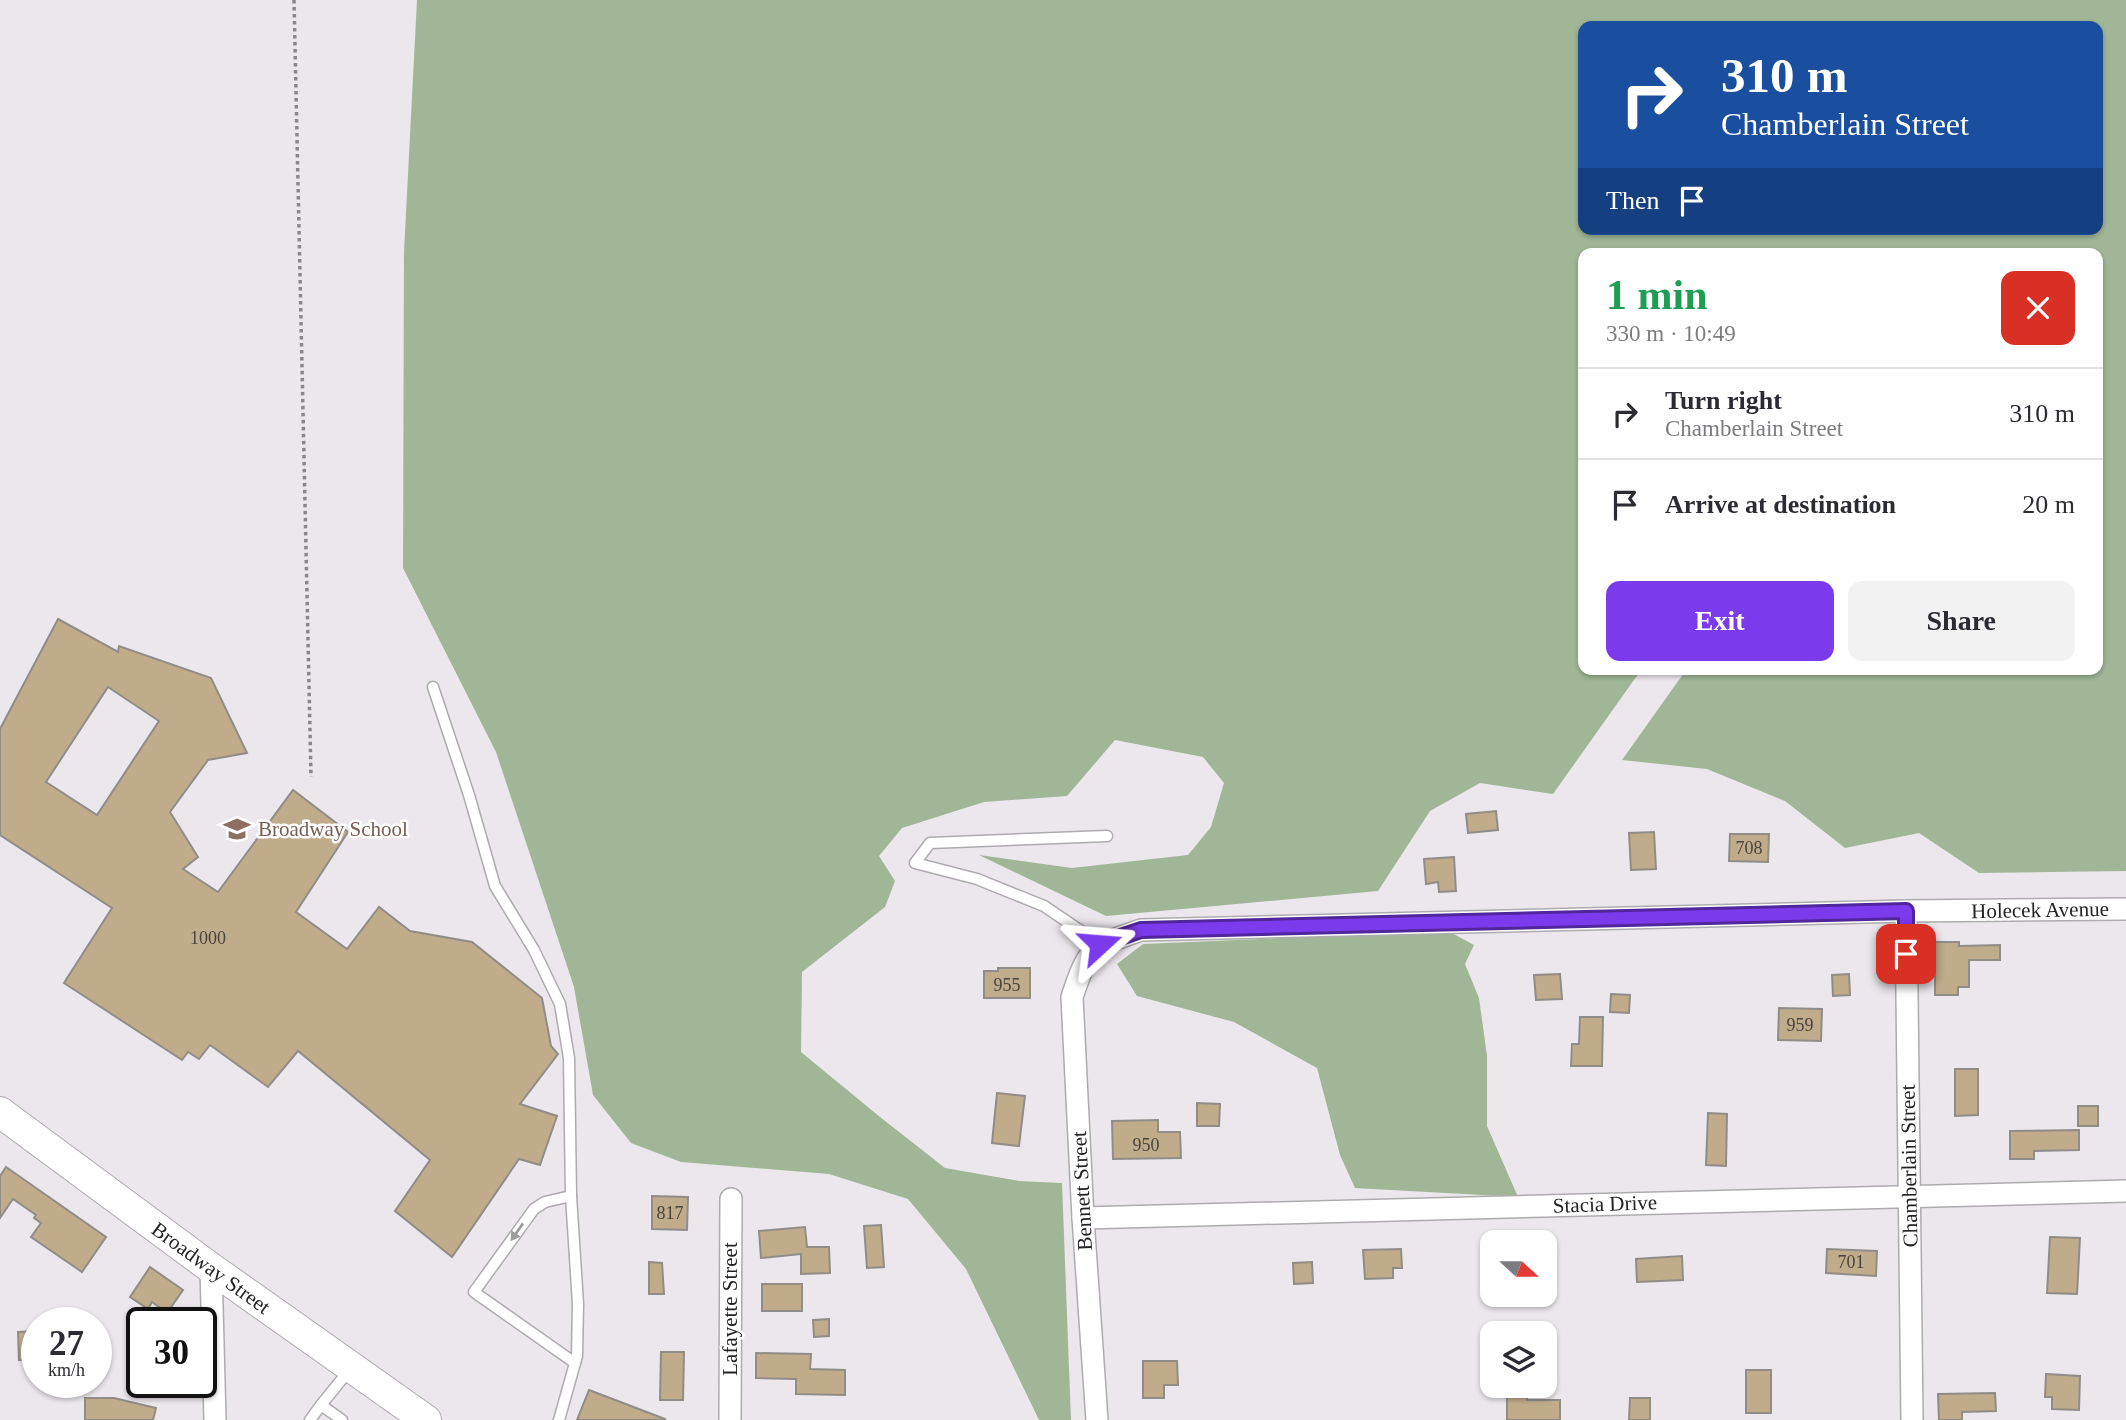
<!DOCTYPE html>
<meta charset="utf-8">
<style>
:root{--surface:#fff;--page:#f2f2f3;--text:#2b2b33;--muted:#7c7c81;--line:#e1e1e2;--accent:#7c3aed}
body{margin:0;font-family:"Times New Roman",serif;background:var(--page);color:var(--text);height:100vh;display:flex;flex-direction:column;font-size:26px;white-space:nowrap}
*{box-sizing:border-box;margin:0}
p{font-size:23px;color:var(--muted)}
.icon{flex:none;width:38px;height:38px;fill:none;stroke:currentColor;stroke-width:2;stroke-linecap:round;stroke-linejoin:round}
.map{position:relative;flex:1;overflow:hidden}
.side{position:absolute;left:1578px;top:248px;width:525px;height:427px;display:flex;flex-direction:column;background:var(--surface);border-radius:14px;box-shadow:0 2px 5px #0004}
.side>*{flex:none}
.banner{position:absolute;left:1578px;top:21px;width:525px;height:214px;border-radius:14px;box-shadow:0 2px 5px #0004;background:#1a4fa0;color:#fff;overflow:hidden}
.needle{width:46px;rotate:111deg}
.buttons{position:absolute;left:1480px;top:1230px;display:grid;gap:14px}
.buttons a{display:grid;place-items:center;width:77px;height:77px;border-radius:14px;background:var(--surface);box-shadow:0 2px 5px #0004;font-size:35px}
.speed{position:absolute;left:21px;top:1307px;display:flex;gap:14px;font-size:35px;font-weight:700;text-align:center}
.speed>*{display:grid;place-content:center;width:91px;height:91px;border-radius:50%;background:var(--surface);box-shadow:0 2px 5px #0004;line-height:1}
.speed small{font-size:18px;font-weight:400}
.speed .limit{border:4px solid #111;border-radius:10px;background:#fff;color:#111}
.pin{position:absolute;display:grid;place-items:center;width:60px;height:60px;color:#fff;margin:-30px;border-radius:14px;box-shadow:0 4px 10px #0006}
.me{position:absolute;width:77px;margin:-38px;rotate:71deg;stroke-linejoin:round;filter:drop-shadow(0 0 5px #0008)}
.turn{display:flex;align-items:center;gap:24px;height:147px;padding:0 28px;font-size:32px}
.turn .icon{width:91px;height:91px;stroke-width:2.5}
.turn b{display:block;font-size:49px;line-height:60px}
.then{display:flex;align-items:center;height:66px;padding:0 28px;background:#0003;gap:14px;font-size:26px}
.round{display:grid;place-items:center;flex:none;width:74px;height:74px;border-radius:14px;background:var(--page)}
.summary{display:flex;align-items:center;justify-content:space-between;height:119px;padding:0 28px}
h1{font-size:42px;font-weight:700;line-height:52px;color:#1e9e55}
.action{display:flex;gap:14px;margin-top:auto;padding:14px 28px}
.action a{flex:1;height:80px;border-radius:14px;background:var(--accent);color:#fff;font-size:28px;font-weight:700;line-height:80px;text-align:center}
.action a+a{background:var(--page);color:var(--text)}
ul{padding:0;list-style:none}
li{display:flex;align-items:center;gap:21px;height:91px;padding:0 28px;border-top:2px solid var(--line)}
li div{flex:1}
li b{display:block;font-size:26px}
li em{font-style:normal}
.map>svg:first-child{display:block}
</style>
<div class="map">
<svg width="2126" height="1420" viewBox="0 0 2126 1420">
<rect width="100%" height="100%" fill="#ebe7ec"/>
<g fill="#a0b696" fill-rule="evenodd">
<path d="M417 0H2126V871L1979 873 1919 833 1845 848 1785 801 1707 769 1622 760 1686 670H2098V254H1584V670H1641L1553 794 1480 783 1430 811 1378 891 1106 916 979 855 1072 868 1188 855 1211 827 1224 783 1203 757 1115 740 1067 796 984 802 902 828 879 856 895 881 885 907 802 972 801 1052 880 1117 945 1168 1019 1181 1062 1183 1071 1420H1039L966 1269 908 1199 829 1174 681 1162 631 1143 593 1095 574 987 496 752 403 568 404 252ZM1584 26H2098V229H1584Z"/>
<path d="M1448 931 1474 945 1465 964 1479 998 1487 1056V1126L1518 1197 1355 1188 1340 1155 1317 1068 1234 1022 1137 996 1117 964 1143 944Z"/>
</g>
<g fill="#c0ab8a" stroke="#908d89" stroke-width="2" fill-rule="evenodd">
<path d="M58 619 118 652 119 646 211 678 247 753 208 760 170 812 198 857 183 869 218 892 293 790 348 832 296 912 347 949 379 907 410 931 472 942 542 998 551 1046 558 1054 520 1104 557 1116 540 1165 519 1159 452 1257 395 1211 430 1160 298 1051 268 1087 210 1045 199 1059 188 1052 182 1060 64 983 112 908 0 835V729ZM108 687 159 721 97 815 46 782Z"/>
<path d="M1496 811 1498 830 1468 833 1466 814Z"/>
<path d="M1654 832 1656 869 1631 870 1629 833Z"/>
<path d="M1730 834H1769L1768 862 1729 861Z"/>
<path d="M1454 857 1456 891 1439 892 1438 882 1426 884 1424 859Z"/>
<path d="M1935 942H1959V946L2000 945V960H1969V987H1958V995H1935Z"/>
<path d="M998 968H1030V998H984V971H998Z"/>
<path d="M1560 974 1562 999 1536 1000 1534 975Z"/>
<path d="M1849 974 1850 995 1833 996 1832 975Z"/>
<path d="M1611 994 1630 995 1629 1013 1610 1012Z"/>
<path d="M1779 1008 1822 1009 1821 1041 1778 1040Z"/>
<path d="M1580 1017H1603L1602 1066H1571L1572 1044H1579Z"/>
<path d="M1955 1069H1978V1115L1955 1116Z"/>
<path d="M997 1093 1025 1096 1019 1146 992 1143Z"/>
<path d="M1197 1103 1220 1104 1219 1126H1197Z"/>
<rect x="2078" y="1106" width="20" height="20"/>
<path d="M1708 1113 1727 1114 1726 1166 1706 1165Z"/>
<path d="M1158 1120V1132H1180L1181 1158 1113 1159 1112 1121Z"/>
<path d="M2079 1130V1150L2034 1151V1159H2010V1131Z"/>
<path d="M6 1167 106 1237 82 1272 31 1237 41 1223 34 1218 36 1215 13 1199 0 1218V1176Z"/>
<path d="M652 1196 688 1197 687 1230 652 1229Z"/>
<path d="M881 1225 884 1267 867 1268 864 1226Z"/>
<path d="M805 1227 807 1247H829L830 1273 801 1274V1254L761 1258 759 1231Z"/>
<path d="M2050 1237 2080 1238 2077 1294 2047 1293Z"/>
<path d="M1401 1249 1402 1268H1393V1278L1365 1279 1363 1250Z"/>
<path d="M1827 1249 1877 1251 1876 1276 1826 1273Z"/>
<path d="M1682 1256 1683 1280 1637 1282 1636 1259Z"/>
<path d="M649 1262 662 1263 664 1294H649Z"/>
<path d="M1312 1262 1313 1283 1294 1284 1293 1263Z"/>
<path d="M150 1267 183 1290 167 1313 152 1302 148 1309 130 1297Z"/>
<rect x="762" y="1284" width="40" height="27"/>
<path d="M829 1319V1336L814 1337 813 1320Z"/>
<path d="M36 1331 37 1360H19L18 1332Z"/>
<path d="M661 1352H684L683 1400H660Z"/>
<path d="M756 1353 811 1354 810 1369 845 1370V1395L796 1394V1379L756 1378Z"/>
<path d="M1143 1361H1177L1178 1385H1164V1398H1143Z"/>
<rect x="1746" y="1370" width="25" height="43"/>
<path d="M2046 1374 2080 1376 2079 1410 2052 1409V1397H2045Z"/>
<path d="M1527 1388V1400H1560V1420H1507V1389Z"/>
<path d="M589 1390 665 1419V1420H577Z"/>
<path d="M1995 1393 1996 1411 1962 1412V1420H1939L1938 1394Z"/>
<path d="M85 1398H114L156 1408 153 1420H85Z"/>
<path d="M1630 1398H1650V1420H1629Z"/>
</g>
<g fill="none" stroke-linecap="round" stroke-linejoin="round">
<g stroke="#aeabaf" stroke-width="13">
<g id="lane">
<path d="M433 687 469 795 495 886 534 950 560 1004 569 1058 571 1196 578 1304 577 1356 559 1420"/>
<path d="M1100 944 1044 906 977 879 915 863 930 843 1107 836"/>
<path d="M571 1196 545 1202 534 1209 474 1292 575 1363"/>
<path d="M310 1420 321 1405"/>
<path d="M342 1420 321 1405 351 1368"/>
</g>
</g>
<g stroke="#aeabaf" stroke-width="24">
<g id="street">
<path d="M1906 911 1912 1420"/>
<path d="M1083 1218 2126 1191"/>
<path d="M211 1268 215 1420"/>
<path d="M730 1420 731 1199"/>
<path d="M1097 1420 1083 1218 1072 997C1089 946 1092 947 1141 930L1906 911 2126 909"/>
</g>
</g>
<g stroke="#aeabaf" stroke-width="32">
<path id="secondary" d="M0 1112 211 1268 426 1420"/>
</g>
<path stroke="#89878a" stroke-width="3.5" stroke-dasharray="3.5 3.5" stroke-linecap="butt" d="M294 0 311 777"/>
<use href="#lane" stroke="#fff" stroke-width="10"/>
<use href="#street" stroke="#fff" stroke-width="21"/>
<use href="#secondary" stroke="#fff" stroke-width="30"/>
</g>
<defs><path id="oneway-solid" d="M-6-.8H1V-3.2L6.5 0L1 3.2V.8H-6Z" transform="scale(1.75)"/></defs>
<use fill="#9c9c9c" href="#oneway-solid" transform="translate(517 1232) rotate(125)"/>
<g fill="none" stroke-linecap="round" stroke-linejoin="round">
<g stroke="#51269a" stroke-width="18">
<path id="route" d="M1100 944 1141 930 1906 911V954"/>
</g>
<use href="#route" stroke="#7c3aed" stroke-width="12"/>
</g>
<defs>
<g id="school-bare" transform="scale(2.1)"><path d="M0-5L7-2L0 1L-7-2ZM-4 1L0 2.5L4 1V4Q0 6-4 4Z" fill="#8d6e63" stroke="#fff" stroke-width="2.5" paint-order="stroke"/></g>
</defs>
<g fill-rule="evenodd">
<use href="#school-bare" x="237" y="829"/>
</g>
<g text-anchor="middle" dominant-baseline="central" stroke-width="5" stroke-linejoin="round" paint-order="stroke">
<g font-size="18" fill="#4a443e">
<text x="1749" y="848">708</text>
<text x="208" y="938">1000</text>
<text x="1007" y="985">955</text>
<text x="1800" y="1025">959</text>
<text x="1146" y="1145">950</text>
<text x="670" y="1213">817</text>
<text x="1851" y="1262">701</text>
</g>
<g font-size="21" fill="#785e54" stroke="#fff" text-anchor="start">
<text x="258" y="829">Broadway School</text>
</g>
<g font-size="21" fill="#232224" stroke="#fff">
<text transform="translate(2040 910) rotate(-1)">Holecek Avenue</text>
<text transform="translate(1909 1166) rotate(-91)">Chamberlain Street</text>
<text transform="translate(1082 1191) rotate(-93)">Bennett Street</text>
<text transform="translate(1605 1204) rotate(-2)">Stacia Drive</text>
<text transform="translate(211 1268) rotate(36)">Broadway Street</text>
<text transform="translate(730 1309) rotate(-90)">Lafayette Street</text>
</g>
</g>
</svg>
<div class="buttons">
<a><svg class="needle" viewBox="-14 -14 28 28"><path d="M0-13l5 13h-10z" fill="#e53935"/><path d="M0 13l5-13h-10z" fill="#7c7c81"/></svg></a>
<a><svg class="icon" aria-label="layers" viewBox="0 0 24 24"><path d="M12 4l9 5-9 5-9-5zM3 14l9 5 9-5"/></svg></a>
</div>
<div class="speed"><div>27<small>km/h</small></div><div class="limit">30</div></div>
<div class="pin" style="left:1906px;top:954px;background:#d93025"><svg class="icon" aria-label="arrive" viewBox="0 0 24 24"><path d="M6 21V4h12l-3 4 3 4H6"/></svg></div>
<svg class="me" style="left:1100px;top:944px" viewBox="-20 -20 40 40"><path d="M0-17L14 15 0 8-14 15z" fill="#7c3aed" stroke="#fff" stroke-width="4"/></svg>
<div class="banner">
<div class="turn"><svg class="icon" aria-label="right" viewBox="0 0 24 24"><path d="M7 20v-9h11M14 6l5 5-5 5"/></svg><div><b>310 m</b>Chamberlain Street</div></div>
<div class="then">Then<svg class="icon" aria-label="arrive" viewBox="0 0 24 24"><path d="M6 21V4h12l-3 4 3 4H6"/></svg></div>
</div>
<section class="side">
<div class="summary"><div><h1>1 min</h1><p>330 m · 10:49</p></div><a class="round" style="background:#d93025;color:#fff"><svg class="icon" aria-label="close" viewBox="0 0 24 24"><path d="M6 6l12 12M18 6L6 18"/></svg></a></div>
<ul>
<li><svg class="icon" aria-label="right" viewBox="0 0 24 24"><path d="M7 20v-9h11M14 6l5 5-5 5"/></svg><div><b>Turn right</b><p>Chamberlain Street</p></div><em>310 m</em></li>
<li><svg class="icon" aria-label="arrive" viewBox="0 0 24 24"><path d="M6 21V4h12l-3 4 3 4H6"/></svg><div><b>Arrive at destination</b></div><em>20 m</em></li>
</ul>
<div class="action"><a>Exit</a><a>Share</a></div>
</section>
</div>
